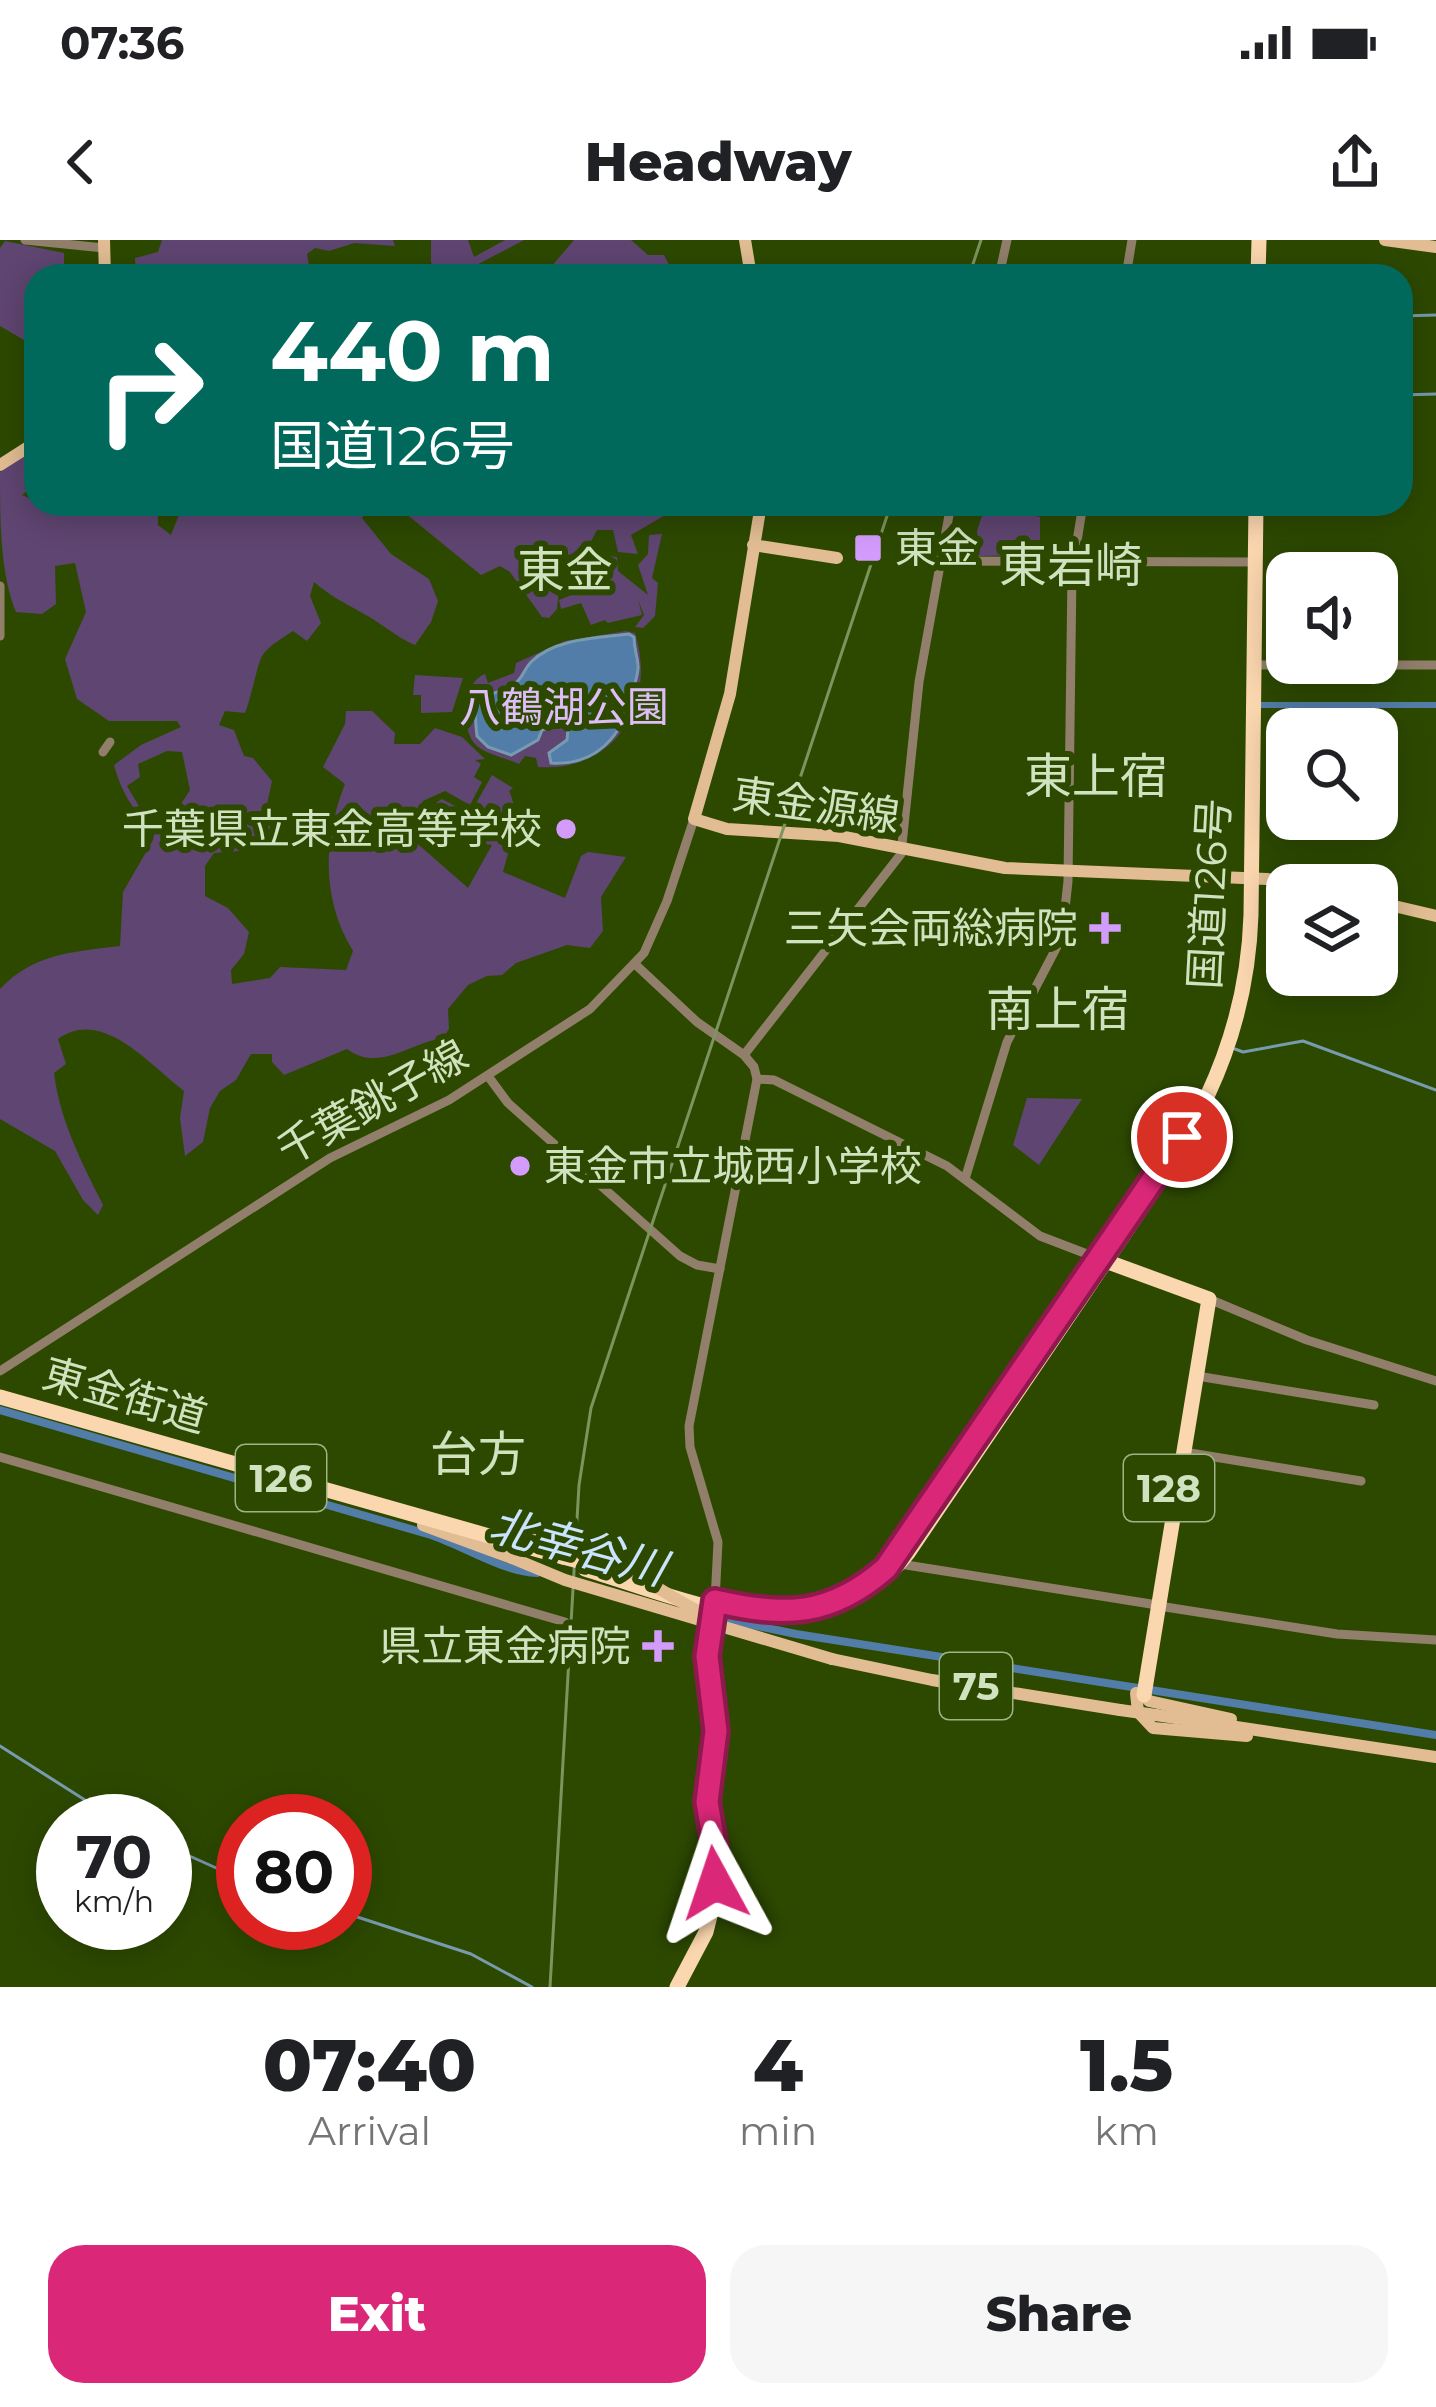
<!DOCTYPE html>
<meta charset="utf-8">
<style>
:root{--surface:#fff;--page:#f6f6f6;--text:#202124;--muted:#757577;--accent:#db2777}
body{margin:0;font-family:Montserrat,"Noto Sans JP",sans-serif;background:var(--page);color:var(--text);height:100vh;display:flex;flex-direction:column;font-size:45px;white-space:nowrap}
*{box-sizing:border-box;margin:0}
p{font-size:39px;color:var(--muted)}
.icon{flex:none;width:66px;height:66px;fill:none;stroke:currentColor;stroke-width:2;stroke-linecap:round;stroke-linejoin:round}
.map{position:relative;height:1747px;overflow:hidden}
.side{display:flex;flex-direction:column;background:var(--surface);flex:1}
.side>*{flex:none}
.banner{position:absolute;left:24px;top:24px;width:1389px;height:252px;border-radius:36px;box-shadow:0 6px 30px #0003;background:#00695c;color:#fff;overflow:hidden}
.fabs{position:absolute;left:1266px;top:312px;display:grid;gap:24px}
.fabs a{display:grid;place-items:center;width:132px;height:132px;border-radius:24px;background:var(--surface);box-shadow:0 6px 30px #0003;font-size:60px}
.speed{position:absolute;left:36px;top:1554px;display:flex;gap:24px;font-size:60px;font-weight:700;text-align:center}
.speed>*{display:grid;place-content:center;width:156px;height:156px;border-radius:50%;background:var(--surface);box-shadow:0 6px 30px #0003;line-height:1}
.speed small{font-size:30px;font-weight:400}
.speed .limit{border:18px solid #d22;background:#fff;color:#111}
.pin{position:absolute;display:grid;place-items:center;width:102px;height:102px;color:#fff;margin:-51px;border:6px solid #fff;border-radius:50%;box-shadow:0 3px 12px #0007}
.me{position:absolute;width:132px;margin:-66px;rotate:355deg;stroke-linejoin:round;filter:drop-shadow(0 0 9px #0008)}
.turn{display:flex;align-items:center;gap:42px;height:252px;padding:0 48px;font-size:54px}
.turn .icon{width:156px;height:156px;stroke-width:2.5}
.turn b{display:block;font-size:84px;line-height:102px}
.eta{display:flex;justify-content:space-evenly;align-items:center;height:204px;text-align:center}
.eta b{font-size:72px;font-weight:800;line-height:84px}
.primary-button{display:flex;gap:24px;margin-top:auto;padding:24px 48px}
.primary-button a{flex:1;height:138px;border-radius:36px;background:var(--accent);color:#fff;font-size:48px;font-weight:800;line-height:138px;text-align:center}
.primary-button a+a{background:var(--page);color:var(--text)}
.status{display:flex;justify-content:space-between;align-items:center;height:84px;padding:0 60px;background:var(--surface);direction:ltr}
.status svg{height:33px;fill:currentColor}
header{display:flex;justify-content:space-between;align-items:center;height:156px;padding:0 48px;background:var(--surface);font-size:54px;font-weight:800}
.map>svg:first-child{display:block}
</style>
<div class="status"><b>07:36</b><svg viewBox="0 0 49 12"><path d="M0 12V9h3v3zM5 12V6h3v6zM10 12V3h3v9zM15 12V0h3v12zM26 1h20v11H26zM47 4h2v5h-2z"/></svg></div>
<header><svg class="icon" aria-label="back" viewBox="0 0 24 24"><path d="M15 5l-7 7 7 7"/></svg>Headway<svg class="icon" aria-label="share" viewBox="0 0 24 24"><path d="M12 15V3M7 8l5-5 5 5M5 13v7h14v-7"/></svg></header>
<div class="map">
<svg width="1436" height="1747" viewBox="0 0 1436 1747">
<rect width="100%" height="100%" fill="#2d4900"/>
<g fill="#5f4571" fill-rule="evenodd">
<path d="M162 0H393L395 6 354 3 329 11 315 8 307 14 311 36H229L223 30 206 36H136L135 18 158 12Z"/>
<path d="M431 0H468L474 17 505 0H524L471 28 447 31 431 23Z"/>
<path d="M574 0H631L648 15H664L675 36H530L551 27Z"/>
<path d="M5 1 64 13V36H36V96L29 103 0 86V8Z"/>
<path d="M36 207V244L22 255 63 273 75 264H158V285L171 295 180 272 178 264H375L362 278 391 314 429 339 438 361 431 382 415 405C394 396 382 383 364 374 345 363 330 356 314 342L310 356 321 383 307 401 293 391C284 397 268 406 262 416 257 426 251 458 245 473L225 471 219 485 234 490 244 516 253 518 272 541 266 569 281 586C267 614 242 610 214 613L205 626V656L228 668 249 692 244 714 231 730 232 744 270 738 280 727 346 730 353 711C321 659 323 599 345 544L323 527 345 484 346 471H372L395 493 394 504H420L435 488 462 497 485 519 475 520 481 524 474 537 482 542 470 565 445 551 423 561 403 591 468 648 492 605 460 600 436 579 437 562 442 559 470 574 492 535 513 548 509 551C522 576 509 607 503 632L565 658 581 616 588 612 626 617 601 657 603 691 590 708 567 705 516 723 502 735 487 736 468 745 448 769 449 789 443 798C412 802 379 833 347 809L284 835 272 822V814H251L236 840 220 851 210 868 203 902 185 916 180 878 184 851C149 825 103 767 58 799L66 824 54 833C60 881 82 923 103 965L98 975 83 960 55 911 0 879V749C34 713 73 712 120 706L123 652 153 600 155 590C133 571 122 554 114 525L141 505 181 487 177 481H109L77 459 65 419 86 372 75 323 55 326 56 364 42 374 16 372C0 333 0 280 0 232ZM167 511 182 512 190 550 166 587 143 573 127 546 140 537 138 524Z"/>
<path d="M394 264H677L674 270 631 295 638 314 618 312 613 290H597L587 309 562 317 557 369 549 378 542 377 510 332 500 326 481 335Z"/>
<path d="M985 266 1040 277V315L978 316 977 291Z"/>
<path d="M662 294 652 338 658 343 655 376 643 388 635 387 644 375 638 360 642 375 608 383 605 380 591 385 581 363 561 369 559 360 576 353 575 337 596 330 593 315 617 317 618 331 648 355 638 325 648 314 649 295Z"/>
<path d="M626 391 635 393C657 462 616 533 538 527L536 518 525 516 519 524C506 518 483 514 474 503 460 485 463 442 485 434L488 443 514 433 516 423 565 401Z"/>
<path d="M415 435 463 438 452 472 421 473V455H413Z"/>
<path d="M1027 858 1082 859 1039 925 1013 905Z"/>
</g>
<path fill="#527da8" stroke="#789baf" stroke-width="3" d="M629 394 634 397C634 409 637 414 638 425 639 433 634 446 632 454 623 495 597 526 551 523L549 513 567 500 568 489 563 483 542 490 538 500 511 515 488 507 477 496C471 445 482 463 513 445 522 440 524 429 531 422 555 398 598 398 629 394Z"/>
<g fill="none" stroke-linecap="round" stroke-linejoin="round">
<g stroke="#789baf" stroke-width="3">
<path d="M1401 76 1436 75"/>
<path d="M1401 155 1436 154"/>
<path d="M1235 809 1243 812 1303 801 1436 850"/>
<path d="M0 1506 118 1581"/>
<path d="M165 1605 243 1640"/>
<path d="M345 1673 471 1714 532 1747"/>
</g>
<path stroke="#527da8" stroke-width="6" d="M1258 465H1436"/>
<g stroke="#527da8" stroke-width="8">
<path d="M0 1170 431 1295C466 1307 501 1331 537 1333"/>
<path d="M713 1377 796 1394 1436 1495"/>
</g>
<g stroke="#917f6b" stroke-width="9">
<path d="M25 0 104 8"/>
<path d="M999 36 1007 0"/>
<path d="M1126 36 1132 0"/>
<path d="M914 321 1255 322"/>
<path d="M0 346V396"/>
<path d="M1253 425H1436"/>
<path d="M103 512 110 502"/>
<path d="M636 725 697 782 744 815 754 827 757 839 689 1186 690 1207 718 1302 715 1361"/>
<path d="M744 815 901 614 919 442 951 264"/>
<path d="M488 836 508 863 680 1016 697 1025 720 1029"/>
<path d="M757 839 774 840 947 926 1040 996 1100 1019"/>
<path d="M965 939 1007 802 1062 697 1068 641 1072 332 1083 264"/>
<path d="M1209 1059 1307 1100 1436 1141"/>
<path d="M0 1131 330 918 449 860 590 769 644 713 667 661 694 579"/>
<path d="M1197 1136 1374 1165"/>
<path d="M1184 1212 1361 1241"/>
<path d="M0 1217 565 1382"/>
<path d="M900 1324 1151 1364"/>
<path d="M1159 1366 1337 1394 1436 1400"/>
</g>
<g stroke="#e2bd93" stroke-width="12">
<path d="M104 0 105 36"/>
<path d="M745 0 751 36"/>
<path d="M1385 0 1436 7"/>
<path d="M0 225 36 202"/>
<path d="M761 264 730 454 694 579 727 589 839 596 1005 628 1267 639 1301 645"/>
<path d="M753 305 837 318"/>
<path d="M1377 662 1436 676"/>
<path d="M423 1285 512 1318"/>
<path d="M517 1297 564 1305"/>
<path d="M832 1419 932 1440 1120 1470"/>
<path d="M1136 1453 1138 1472 1153 1488 1247 1496"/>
<path d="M1144 1455 1149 1461 1231 1479"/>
<path d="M1156 1475 1436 1517"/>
</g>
<g stroke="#fbd7af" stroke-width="15">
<path d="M1258 36 1259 0"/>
<path d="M1100 1019 1209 1059 1144 1455"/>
<path d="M0 1157 563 1317"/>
<path d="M585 1329C695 1362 819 1424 908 1313 966 1227 1025 1141 1083 1055 1167 929 1246 834 1251 675L1256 264"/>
<path d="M677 1747 706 1692 714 1660 716 1614 707 1562 716 1491 707 1427 714 1370"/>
</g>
<g stroke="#7d945e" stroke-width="3">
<path d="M969 36 981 0"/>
<path d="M550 1747 579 1245 591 1168 891 264"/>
</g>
<g stroke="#e2bd93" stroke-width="12">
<path d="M564 1305C628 1319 660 1357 717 1379"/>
<path d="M512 1318 565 1340 832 1419"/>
<path d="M1120 1470 1156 1475"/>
</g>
<path stroke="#fbd7af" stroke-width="15" d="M563 1317 586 1323"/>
</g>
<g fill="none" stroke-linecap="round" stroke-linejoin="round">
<g stroke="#8e194d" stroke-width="30">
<path id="route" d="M715 1643 716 1614 707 1562 716 1491 707 1416 715 1361C784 1377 830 1377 886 1328L1182 897"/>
</g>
<use href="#route" stroke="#db2777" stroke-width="21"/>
</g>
<g fill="#d39cfc" stroke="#2d4900" stroke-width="4.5">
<rect x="853" y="293" width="30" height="30" rx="6"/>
<circle cx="566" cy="589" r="12"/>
<path d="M1099 670h12v12h12v12h-12v12h-12v-12h-12v-12h12z"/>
<circle cx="520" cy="926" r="12"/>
<path d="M652 1388h12v12h12v12h-12v12h-12v-12h-12v-12h12z"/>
</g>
<g text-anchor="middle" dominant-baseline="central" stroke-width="12" stroke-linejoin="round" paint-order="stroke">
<g fill="#2d4900" stroke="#9fb486" stroke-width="3">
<rect x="236" y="1205" width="90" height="66" rx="9"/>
<rect x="1124" y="1215" width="90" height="66" rx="9"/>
<rect x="940" y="1413" width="72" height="66" rx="9"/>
</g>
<g font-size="39" font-weight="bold" fill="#d0e2c0">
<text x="281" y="1238">126</text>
<text x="1169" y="1248">128</text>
<text x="976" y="1446">75</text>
</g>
<g font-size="42" fill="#d0e2c0" stroke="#2d4900" text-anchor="end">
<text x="895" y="308" text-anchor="start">東金</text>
<text x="542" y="589">千葉県立東金高等学校</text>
<text x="1078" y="688">三矢会両総病院</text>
<text x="544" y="926" text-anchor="start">東金市立城西小学校</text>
<text x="631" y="1406">県立東金病院</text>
</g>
<g font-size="42" fill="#dfbdf9" stroke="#2d4900">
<text x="564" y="467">八鶴湖公園</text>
</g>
<g font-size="42" fill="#d0e2c0" stroke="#2d4900">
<text transform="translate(816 565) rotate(8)">東金源線</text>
<text transform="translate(1209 654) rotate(-87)">国道126号</text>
<text transform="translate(372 862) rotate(-29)">千葉銚子線</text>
<text transform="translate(125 1155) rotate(16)">東金街道</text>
</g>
<g font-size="45" font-style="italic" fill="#cae3fe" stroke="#2d4900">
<text transform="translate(578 1306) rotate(15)">北幸谷川</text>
</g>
<g font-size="48" fill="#d0e2c0" stroke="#2d4900">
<text x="1071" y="325">東岩崎</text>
<text x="565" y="330">東金</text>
<text x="1096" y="536">東上宿</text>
<text x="1058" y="769">南上宿</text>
<text x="478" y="1214">台方</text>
</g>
</g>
</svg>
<div class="fabs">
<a><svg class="icon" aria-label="sound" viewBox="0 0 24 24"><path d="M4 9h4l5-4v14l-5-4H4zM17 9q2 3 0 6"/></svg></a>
<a><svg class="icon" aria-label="search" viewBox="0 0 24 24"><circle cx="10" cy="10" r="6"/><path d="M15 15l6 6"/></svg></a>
<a><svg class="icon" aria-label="layers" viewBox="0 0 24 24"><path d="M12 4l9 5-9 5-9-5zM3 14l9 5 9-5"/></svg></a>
</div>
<div class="speed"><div>70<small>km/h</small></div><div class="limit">80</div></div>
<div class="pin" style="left:1182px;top:897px;background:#d93025"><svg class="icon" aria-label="arrive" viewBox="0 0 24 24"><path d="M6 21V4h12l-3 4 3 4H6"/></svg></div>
<svg class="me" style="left:715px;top:1643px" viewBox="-20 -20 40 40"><path d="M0-17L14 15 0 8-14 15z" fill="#db2777" stroke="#fff" stroke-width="4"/></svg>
<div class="banner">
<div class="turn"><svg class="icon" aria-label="right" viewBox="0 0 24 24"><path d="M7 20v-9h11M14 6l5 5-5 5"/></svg><div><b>440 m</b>国道126号</div></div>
</div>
</div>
<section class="side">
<div class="eta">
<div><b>07:40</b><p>Arrival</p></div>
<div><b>4</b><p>min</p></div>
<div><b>1.5</b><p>km</p></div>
</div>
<div class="primary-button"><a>Exit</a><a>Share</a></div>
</section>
